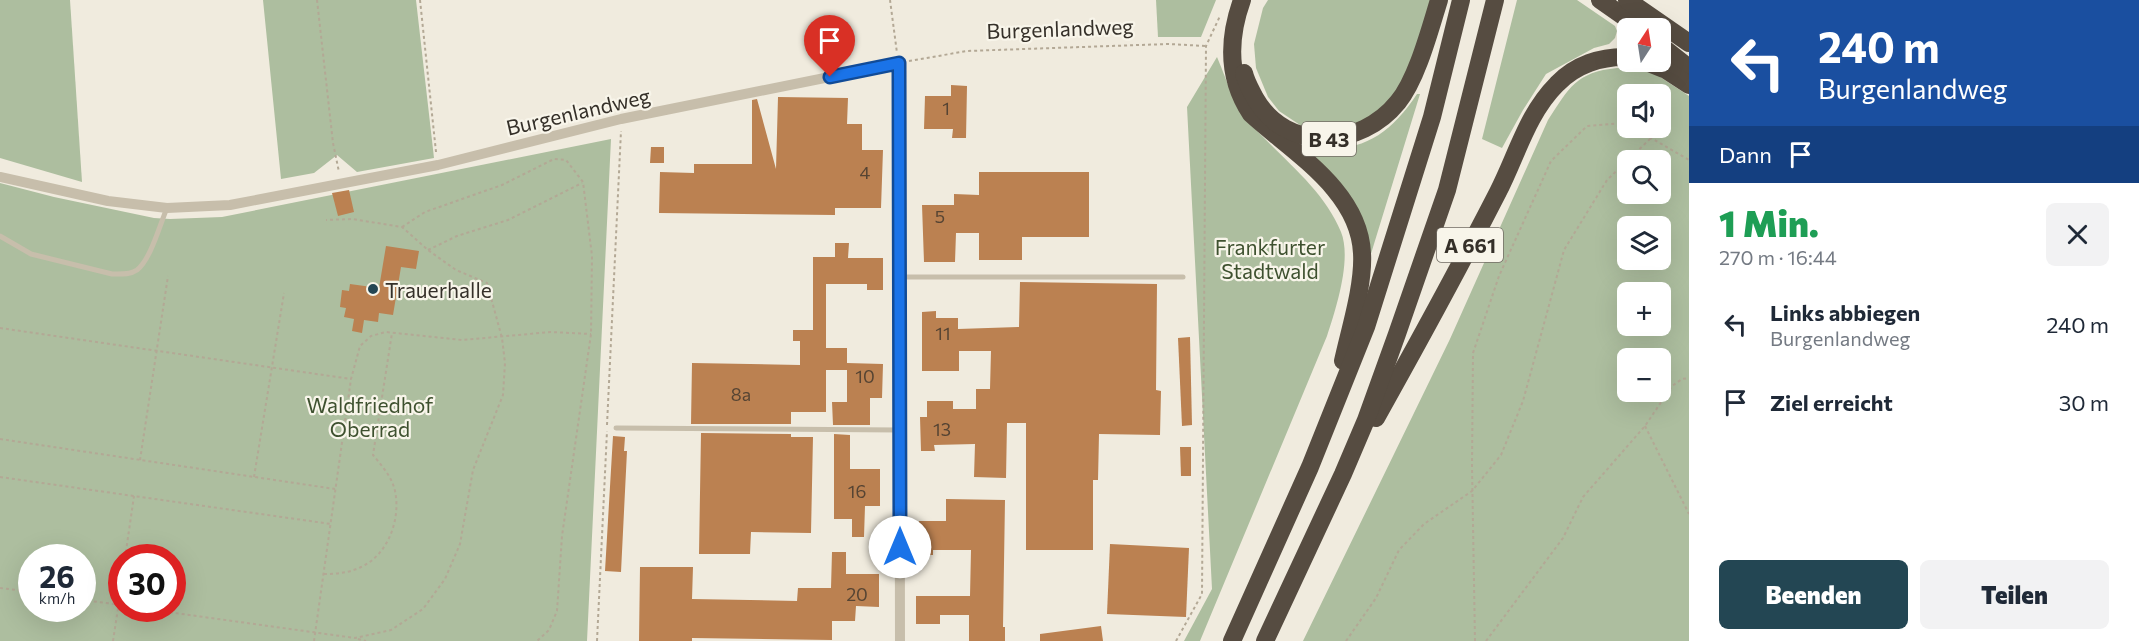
<!DOCTYPE html>
<html lang="de">
<meta charset="utf-8">
<style>
:root{--surface:#fff;--page:#f2f2f3;--text:#1f2937;--muted:#747a83;--accent:#234653}
body{margin:0;font-family:Commissioner,sans-serif;background:var(--page);color:var(--text);height:100vh;display:flex;flex-direction:column;font-size:22px;white-space:nowrap}
*{box-sizing:border-box;margin:0}
p{font-size:20px;color:var(--muted)}
.icon{flex:none;width:33px;height:33px;fill:none;stroke:currentColor;stroke-width:2;stroke-linecap:round;stroke-linejoin:round}
.map{position:relative;flex:1;overflow:hidden}
.drawer{display:flex;flex-direction:column;background:var(--surface);width:450px}
.drawer>*{flex:none}
.banner{background:#1a4fa0;color:#fff;overflow:hidden}
.needle{width:39px;rotate:12deg}
.buttons{position:absolute;left:1617px;top:18px;display:grid;gap:12px}
.buttons a{display:grid;place-items:center;width:54px;height:54px;border-radius:9px;background:var(--surface);box-shadow:0 6px 24px #0002;font-size:30px}
.speed{position:absolute;left:18px;top:544px;display:flex;gap:12px;font-size:30px;font-weight:700;text-align:center}
.speed>*{display:grid;place-content:center;width:78px;height:78px;border-radius:50%;background:var(--surface);box-shadow:0 6px 24px #0002;line-height:1}
.speed small{font-size:15px;font-weight:400}
.speed .limit{border:9px solid #d22;background:#fff;color:#111}
.pin{position:absolute;display:grid;place-items:center;width:51px;height:51px;color:#fff;margin:-62px -26px;border-radius:50% 50% 50% 0;rotate:-45deg;box-shadow:0 0 6px #0007}
.pin .icon{rotate:45deg}
.me{position:absolute;width:66px;margin:-33px;rotate:0deg;stroke-linejoin:round;filter:drop-shadow(0 0 4px #0008)}
.turn{display:flex;align-items:center;gap:21px;height:126px;padding:0 30px;font-size:27px}
.turn .icon{width:78px;height:78px;stroke-width:2.5}
.turn b{display:block;font-size:42px;line-height:51px}
.then{display:flex;align-items:center;height:57px;padding:0 30px;background:#0003;gap:12px;font-size:22px}
.round{display:grid;place-items:center;flex:none;width:63px;height:63px;border-radius:9px;background:var(--page)}
.summary{display:flex;align-items:center;justify-content:space-between;height:102px;padding:0 30px}
h1{font-size:36px;font-weight:800;line-height:45px;color:#1e9e55}
.button{display:flex;gap:12px;margin-top:auto;padding:12px 30px}
.button a{flex:1;height:69px;border-radius:9px;background:var(--accent);color:#fff;font-size:24px;font-weight:800;line-height:69px;text-align:center}
.button a+a{background:var(--page);color:var(--text)}
ul{padding:0;list-style:none}
li{display:flex;align-items:center;gap:18px;height:78px;padding:0 30px}
li div{flex:1}
li b{display:block;font-size:22px}
li em{font-style:normal}
main{display:flex;flex:1;min-height:0}
.map>svg:first-child{display:block}
</style>
<main>
<div class="map">
<svg width="1689" height="641" viewBox="0 0 1689 641">
<rect width="100%" height="100%" fill="#f0ebde"/>
<g fill="#adbe9f" fill-rule="evenodd">
<path d="M0 0H70L82 182 0 158Z"/>
<path d="M263 0H416L434 158 357 172 337 155 314 173 281 179Z"/>
<path d="M1156 0H1216L1201 37H1158Z"/>
<path d="M1268 0H1431L1404 83 1373 118 1353 128 1328 130 1303 127 1279 111 1268 97 1256 68 1254 44 1263 8Z"/>
<path d="M1517 0H1577L1615 26 1617 31 1615 38 1609 44 1594 48 1546 74 1523 110 1502 148 1482 139Z"/>
<path d="M1217 57C1224 73 1234 104 1244 116 1275 154 1322 185 1341 232 1352 259 1336 309 1327 336L1200 641H1184L1212 589 1187 107Z"/>
<path d="M1617 68 1654 73 1689 96V641H1303L1450 339 1548 120C1569 88 1576 72 1617 68ZM1628 94H1660V128H1628ZM1628 160H1660V194H1628ZM1628 226H1660V260H1628ZM1628 292H1660V326H1628ZM1628 358H1660V392H1628Z"/>
<path d="M1417 94H1420L1370 257 1301 146C1356 156 1387 139 1417 94Z"/>
<path d="M611 139 587 641H0V183L54 197 154 218 170 219 222 217ZM32 558H82V609H32ZM122 558H172V609H122Z"/>
</g>
<g fill="#bb8151">
<path d="M951 85 967 86 966 138H952L953 129H924L925 96H951Z"/>
<path d="M778 97 848 98 847 124H862V150H883L881 208H835V215L659 213 660 172 694 173V164H752V100L757 99 776 169Z"/>
<path d="M651 147H664V163H650Z"/>
<path d="M979 172H1089V237H1022V260H979V233H956L955 262H924L922 205H954V194L979 195Z"/>
<path d="M349 190 354 212 338 216 332 193Z"/>
<path d="M835 243H849L848 258H883V290H867V284H826V348H847V370H826V412H791V424H691L692 363 800 365V341H793V330H813V257H835Z"/>
<path d="M386 246 419 251 416 269 401 267 393 315 379 313 378 322 364 320 362 333 352 331 354 319 344 317 346 308 340 307 342 290 349 291 350 284 379 288Z"/>
<path d="M1020 282 1157 284 1156 390 1161 391 1160 435 1099 434 1098 480H1093V550H1026V423H1007L1006 478 974 477 975 444 934 445 935 451H921L920 417H927V401H953V409H976V389H990L991 351H959V371H922V312L936 311V318H958V329L1019 327Z"/>
<path d="M1190 337 1192 425 1182 426 1178 338Z"/>
<path d="M847 363 883 364 882 398H870V425H833L832 402H847Z"/>
<path d="M701 433 791 434V437H813L811 533 751 532 750 554H699Z"/>
<path d="M834 434 850 435V469H880V506H865L864 537H852V519H834Z"/>
<path d="M613 436 625 437 624 451H627L621 572 605 571Z"/>
<path d="M1180 447H1191V476H1181Z"/>
<path d="M946 499 1005 500 1003 627H1005V641H969V615H940V624H916V596H970L971 550H933V555H919V521H946Z"/>
<path d="M1110 544 1189 548 1186 617 1107 614Z"/>
<path d="M832 552H846V574H879V607L856 606 855 621H832V640L692 638V641H639L640 567H693L692 599 797 601 798 588H831Z"/>
<path d="M1101 626 1103 641H1040V634Z"/>
</g>
<g fill="none" stroke-linecap="round" stroke-linejoin="round">
<g stroke="#b3a895" stroke-width="2" stroke-dasharray="3 3" stroke-linecap="butt">
<path d="M317 0 333 143 339 172"/>
<path d="M420 0 436 152"/>
<path d="M890 0 897 53"/>
<path d="M909 61 967 51 1168 44 1206 46"/>
<path d="M1634 128 1689 160"/>
<path d="M402 227 425 212 502 185 554 159 566 160 583 182 592 256 591 334 562 536 557 611 549 630 537 641"/>
<path d="M428 250 457 236 508 220 582 183"/>
<path d="M0 328 351 379"/>
<path d="M607 425 621 131"/>
<path d="M1645 426 1689 514"/>
<path d="M0 439 335 489"/>
<path d="M140 460 168 276"/>
<path d="M0 477 331 524"/>
<path d="M254 477 284 293"/>
<path d="M125 558 134 496"/>
<path d="M324 574C336 574 349 573 361 567 388 555 401 519 395 491 392 477 382 466 373 455L392 333"/>
<path d="M0 588 32 592"/>
<path d="M82 600 122 605"/>
<path d="M146 609 355 638 391 630 423 609 445 579 460 544 473 470 503 395 505 363 502 338 487 283 456 270 428 250 402 227 352 219 326 220"/>
<path d="M358 639 366 641"/>
<path d="M113 641 122 582"/>
<path d="M314 641 351 379 360 346 371 336 386 332 462 340 551 332 591 334"/>
<path d="M597 641 607 431"/>
<path d="M1176 641 1202 594 1206 46 1220 16"/>
<path d="M1346 641 1376 598 1399 550 1424 524 1472 491 1501 455 1523 401 1564 250 1607 180 1651 138"/>
<path d="M1475 641 1472 466 1473 353 1499 276 1551 161 1587 126 1625 123 1628 124"/>
<path d="M1486 641 1563 538 1583 497 1645 426 1672 386 1682 379 1689 378"/>
</g>
<g stroke="#c7beab" stroke-width="5">
<path d="M0 236 31 254 112 274C120 274 130 275 137 270 151 259 160 224 167 208"/>
<path d="M899 277H1183"/>
<path d="M616 428 899 430"/>
</g>
<path stroke="#c7beab" stroke-width="10" d="M0 177 108 201 167 208 230 205 438 165 621 119 899 63 900 641"/>
<g stroke="#564c41" stroke-width="18">
<path d="M1242 0C1228 39 1227 78 1251 114 1292 152 1359 190 1362 253 1364 285 1350 329 1343 361"/>
<path d="M1600 0 1640 28"/>
<path d="M1627 0 1689 43"/>
<path d="M1660 45 1689 68"/>
<path d="M1646 62 1666 70 1689 85"/>
<path d="M1244 73C1246 82 1251 90 1255 98 1287 154 1361 148 1398 102 1417 79 1430 29 1439 0"/>
<path d="M1376 418C1418 343 1459 268 1498 192 1517 155 1527 114 1557 84 1575 65 1601 56 1628 57"/>
<path d="M1232 641 1310 467 1366 327 1432 117 1461 0"/>
<path d="M1265 641 1343 474 1366 420 1397 334 1447 190 1495 0"/>
</g>
</g>
<g fill="none" stroke-linecap="round" stroke-linejoin="round">
<g stroke="#114b97" stroke-width="15">
<path id="route" d="M830 77 899 63 900 547"/>
</g>
<use href="#route" stroke="#1a73e8" stroke-width="10"/>
</g>
<circle fill="#234653" stroke="#f8f5ea" stroke-width="2" cx="373" cy="289" r="6"/>
<g text-anchor="middle" dominant-baseline="central" stroke-width="4.5" stroke-linejoin="round" paint-order="stroke">
<g font-size="18" fill="#564433">
<text x="946" y="108">1</text>
<text x="865" y="172">4</text>
<text x="940" y="216">5</text>
<text x="943" y="333">11</text>
<text x="865" y="376">10</text>
<text x="741" y="394">8a</text>
<text x="942" y="429">13</text>
<text x="857" y="491">16</text>
<text x="857" y="594">20</text>
</g>
<g fill="#f8f5ea" stroke="#706b63" stroke-width="1.5">
<rect x="1302" y="122" width="54" height="34" rx="4.5"/>
<rect x="1437" y="228" width="66" height="34" rx="4.5"/>
</g>
<g font-size="20" font-weight="bold" fill="#353029">
<text x="1329" y="139">B 43</text>
<text x="1470" y="245">A 661</text>
</g>
<g font-size="21" fill="#353029" stroke="#f8f5ea">
<text transform="translate(1060 28) rotate(-2)">Burgenlandweg</text>
<text transform="translate(578 111) rotate(-13)">Burgenlandweg</text>
</g>
<g font-size="21" fill="#3e512f" stroke="#f8f5ea">
<text x="1270" y="246">Frankfurter<tspan x="1270" dy="24">Stadtwald</tspan></text>
<text x="370" y="404">Waldfriedhof<tspan x="370" dy="24">Oberrad</tspan></text>
</g>
<g font-size="21" fill="#353029" stroke="#f8f5ea" text-anchor="start">
<text x="385" y="289">Trauerhalle</text>
</g>
</g>
</svg>
<div class="buttons">
<a><svg class="needle" viewBox="-14 -14 28 28"><path d="M0-13l5 13h-10z" fill="#e53935"/><path d="M0 13l5-13h-10z" fill="#747a83"/></svg></a>
<a><svg class="icon" aria-label="sound" viewBox="0 0 24 24"><path d="M4 9h4l5-4v14l-5-4H4zM17 9q2 3 0 6"/></svg></a>
<a><svg class="icon" aria-label="search" viewBox="0 0 24 24"><circle cx="10" cy="10" r="6"/><path d="M15 15l6 6"/></svg></a>
<a><svg class="icon" aria-label="layers" viewBox="0 0 24 24"><path d="M12 4l9 5-9 5-9-5zM3 14l9 5 9-5"/></svg></a>
<a>+</a>
<a>−</a>
</div>
<div class="speed"><div>26<small>km/h</small></div><div class="limit">30</div></div>
<div class="pin" style="left:830px;top:77px;background:#d93025"><svg class="icon" aria-label="arrive" viewBox="0 0 24 24"><path d="M6 21V4h12l-3 4 3 4H6"/></svg></div>
<svg class="me" style="left:900px;top:547px" viewBox="-20 -20 40 40"><circle r="19" fill="#fff"/><path d="M0-13L10 11 0 6-10 11z" fill="#1a73e8"/></svg>
</div>
<section class="drawer">
<div class="banner">
<div class="turn"><svg class="icon" aria-label="left" viewBox="0 0 24 24"><path d="M17 20v-9H6M10 6l-5 5 5 5"/></svg><div><b>240 m</b>Burgenlandweg</div></div>
<div class="then">Dann<svg class="icon" aria-label="arrive" viewBox="0 0 24 24"><path d="M6 21V4h12l-3 4 3 4H6"/></svg></div>
</div>
<div class="summary"><div><h1>1 Min.</h1><p>270 m · 16:44</p></div><a class="round"><svg class="icon" aria-label="close" viewBox="0 0 24 24"><path d="M6 6l12 12M18 6L6 18"/></svg></a></div>
<ul>
<li><svg class="icon" aria-label="left" viewBox="0 0 24 24"><path d="M17 20v-9H6M10 6l-5 5 5 5"/></svg><div><b>Links abbiegen</b><p>Burgenlandweg</p></div><em>240 m</em></li>
<li><svg class="icon" aria-label="arrive" viewBox="0 0 24 24"><path d="M6 21V4h12l-3 4 3 4H6"/></svg><div><b>Ziel erreicht</b></div><em>30 m</em></li>
</ul>
<div class="button"><a>Beenden</a><a>Teilen</a></div>
</section>
</main>
